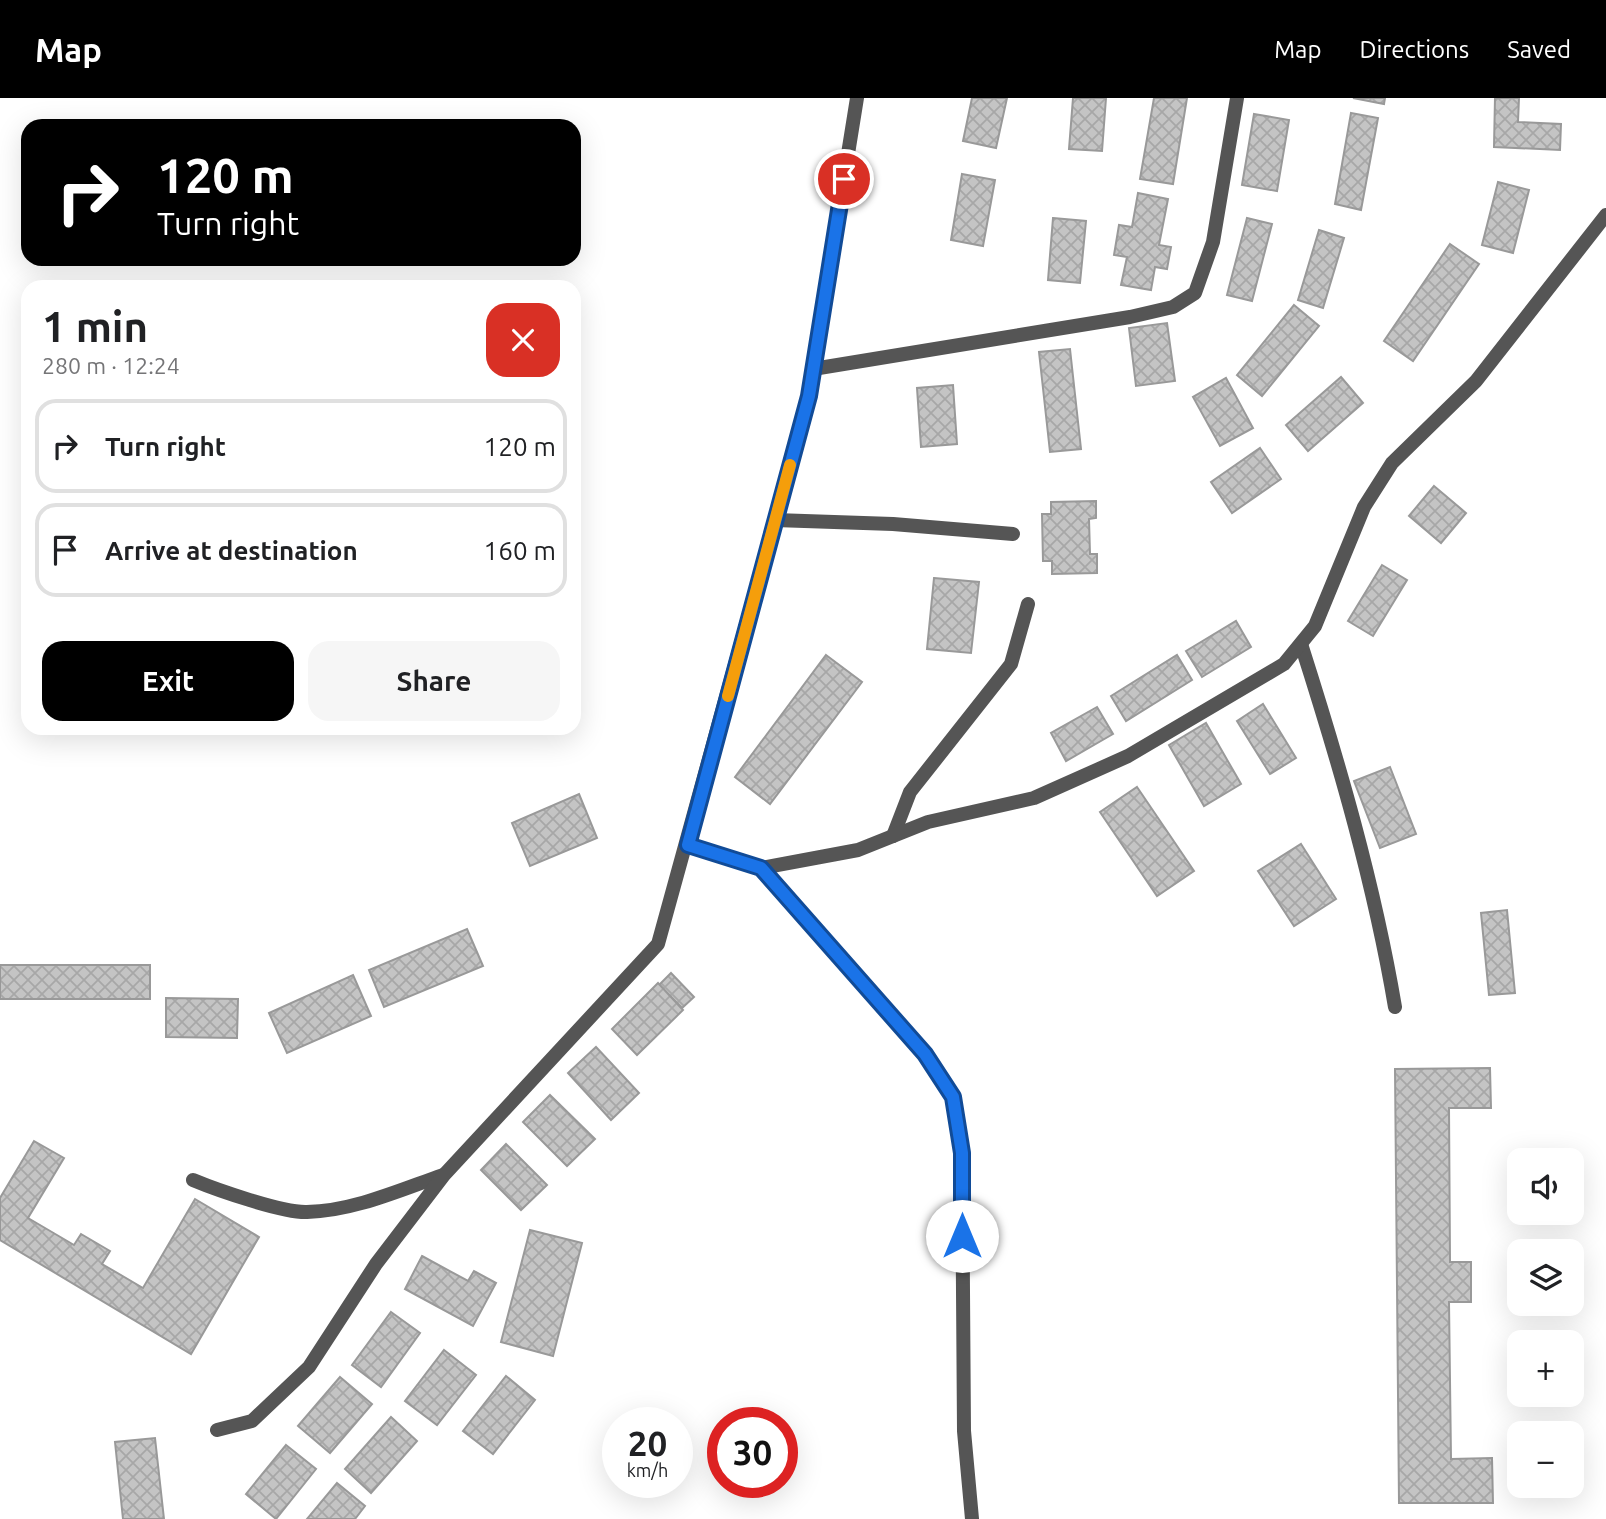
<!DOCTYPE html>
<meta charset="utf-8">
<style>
:root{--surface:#fff;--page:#f6f6f6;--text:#202124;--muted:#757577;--line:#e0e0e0;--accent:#000}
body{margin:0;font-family:Ubuntu,sans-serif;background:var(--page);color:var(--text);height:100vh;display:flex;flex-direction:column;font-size:26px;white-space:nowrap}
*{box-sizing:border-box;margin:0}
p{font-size:23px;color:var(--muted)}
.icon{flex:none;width:38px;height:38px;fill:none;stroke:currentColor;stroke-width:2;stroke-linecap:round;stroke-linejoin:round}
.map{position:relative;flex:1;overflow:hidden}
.details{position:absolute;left:21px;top:182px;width:560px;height:455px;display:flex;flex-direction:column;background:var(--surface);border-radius:21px;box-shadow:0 7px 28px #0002}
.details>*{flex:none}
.banner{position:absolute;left:21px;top:21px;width:560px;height:147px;border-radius:21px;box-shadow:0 7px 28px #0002;background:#000;color:#fff;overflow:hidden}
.buttons{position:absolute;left:1507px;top:1050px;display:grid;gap:14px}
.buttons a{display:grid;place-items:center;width:77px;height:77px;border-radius:14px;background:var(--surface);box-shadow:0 7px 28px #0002;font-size:35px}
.speed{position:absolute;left:602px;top:1309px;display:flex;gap:14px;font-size:35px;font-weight:700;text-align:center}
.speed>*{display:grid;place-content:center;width:91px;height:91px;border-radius:50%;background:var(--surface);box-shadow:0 7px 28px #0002;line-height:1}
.speed small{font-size:18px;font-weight:400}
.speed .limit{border:10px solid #d22;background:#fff;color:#111}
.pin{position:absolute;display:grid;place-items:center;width:60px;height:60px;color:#fff;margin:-30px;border:4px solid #fff;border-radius:50%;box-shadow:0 2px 7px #0007}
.me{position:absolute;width:77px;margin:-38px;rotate:0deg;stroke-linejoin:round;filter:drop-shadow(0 0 5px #0008)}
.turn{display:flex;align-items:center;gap:24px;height:147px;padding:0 21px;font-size:32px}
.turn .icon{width:91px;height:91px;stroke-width:2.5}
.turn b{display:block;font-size:49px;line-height:60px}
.round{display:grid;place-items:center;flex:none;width:74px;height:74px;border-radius:21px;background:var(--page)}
.overview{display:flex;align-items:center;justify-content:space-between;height:119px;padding:0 21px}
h1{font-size:42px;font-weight:700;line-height:52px}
.action{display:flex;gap:14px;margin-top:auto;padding:14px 21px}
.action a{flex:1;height:80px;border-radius:21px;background:var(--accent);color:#fff;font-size:28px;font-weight:700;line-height:80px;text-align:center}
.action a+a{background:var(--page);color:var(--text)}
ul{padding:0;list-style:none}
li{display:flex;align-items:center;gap:21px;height:94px;margin:0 14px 10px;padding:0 7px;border:4px solid var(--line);border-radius:21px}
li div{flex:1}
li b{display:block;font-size:26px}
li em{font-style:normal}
header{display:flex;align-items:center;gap:42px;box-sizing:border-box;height:98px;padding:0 35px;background:var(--accent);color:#fff}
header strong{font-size:33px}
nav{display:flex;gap:38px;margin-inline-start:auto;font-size:24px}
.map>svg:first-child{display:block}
</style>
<header>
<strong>Map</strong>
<nav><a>Map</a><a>Directions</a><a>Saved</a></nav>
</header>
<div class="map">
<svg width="1606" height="1421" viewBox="0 0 1606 1421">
<defs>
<pattern id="building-cross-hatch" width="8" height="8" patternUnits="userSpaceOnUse" patternTransform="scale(1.75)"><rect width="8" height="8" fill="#c4c4c4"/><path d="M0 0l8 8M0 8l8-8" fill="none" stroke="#a7a7a7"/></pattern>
</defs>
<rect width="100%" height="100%" fill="#fff"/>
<g fill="url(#building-cross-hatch)" stroke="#999" stroke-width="2">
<path d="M972 0H1007L996 50 963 43Z"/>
<path d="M1073 0H1106L1102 53 1069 51Z"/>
<path d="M1154 0H1187L1173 86 1140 81Z"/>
<path d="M1353 0H1385L1384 6Z"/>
<path d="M1495 0H1519L1518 24 1561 26 1560 52 1494 49Z"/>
<path d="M1351 15 1378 20 1361 112 1335 106Z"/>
<path d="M1254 16 1289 22 1277 93 1242 87Z"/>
<path d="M962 76 995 82 983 148 951 142Z"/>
<path d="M1498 84 1529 92 1513 155 1482 147Z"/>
<path d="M1138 95 1168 101 1159 147 1171 149 1167 171 1155 169 1151 192 1121 187 1127 159 1114 157 1119 127 1132 129Z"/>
<path d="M1053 120 1086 123 1080 185 1048 182Z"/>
<path d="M1247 120 1272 126 1252 203 1227 197Z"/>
<path d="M1319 132 1344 140 1323 210 1298 202Z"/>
<path d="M1450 146 1479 166 1413 263 1384 243Z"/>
<path d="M1294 207 1319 228 1262 298 1237 277Z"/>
<path d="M1167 225 1175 283 1136 288 1129 230Z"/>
<path d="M1070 251 1081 351 1050 354 1039 254Z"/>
<path d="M1341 279 1363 305 1308 353 1286 327Z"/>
<path d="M1226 280 1253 330 1220 348 1193 299Z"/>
<path d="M953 287 957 346 921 349 917 290Z"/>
<path d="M1260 350 1281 381 1232 415 1211 384Z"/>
<path d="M1434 388 1466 415 1441 445 1409 418Z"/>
<path d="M1096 403V420L1089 421 1090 456H1097V475L1052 476V463H1043L1042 416H1051V404Z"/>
<path d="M1382 467 1407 482 1373 538 1348 523Z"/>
<path d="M934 480 979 484 971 555 927 551Z"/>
<path d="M1236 523 1251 549 1202 579 1186 553Z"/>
<path d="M826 557 862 584 770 706 735 679Z"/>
<path d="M1177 557 1192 582 1126 623 1111 598Z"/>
<path d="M1263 606 1296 660 1270 676 1237 623Z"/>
<path d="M1097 609 1113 636 1066 663 1051 635Z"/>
<path d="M1206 625 1241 686 1204 708 1169 647Z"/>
<path d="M1390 669 1416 736 1380 750 1354 683Z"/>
<path d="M1137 689 1194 773 1157 798 1100 714Z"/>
<path d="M579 696 597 740 530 768 512 725Z"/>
<path d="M1301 746 1336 801 1294 828 1258 773Z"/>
<path d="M1507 812 1515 895 1489 897 1481 815Z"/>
<path d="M467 831 483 868 384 909 369 872Z"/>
<rect x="0" y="867" width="150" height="34"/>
<path d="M671 875 694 899 682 910 659 887Z"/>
<path d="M353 877 371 918 287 955 269 915Z"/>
<path d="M658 885 683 912 637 957 612 931Z"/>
<path d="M166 900 238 901 237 940 166 939Z"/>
<path d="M596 949 639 995 611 1022 568 975Z"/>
<path d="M1490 970 1491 1010H1449L1450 1164H1471V1204H1449L1451 1361 1492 1360 1493 1405H1399L1395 971Z"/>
<path d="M550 997 595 1041 567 1068 523 1024Z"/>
<path d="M34 1043 64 1060 28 1120 74 1147 81 1136 110 1153 102 1166 143 1190 195 1101 259 1139 191 1256 0 1142V1100Z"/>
<path d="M506 1046 547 1087 521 1112 481 1072Z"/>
<path d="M530 1132 582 1145 553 1258 501 1244Z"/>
<path d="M422 1158 468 1183 474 1173 496 1185 473 1228 405 1191Z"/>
<path d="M391 1214 420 1235 381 1289 352 1267Z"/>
<path d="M444 1252 476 1277 437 1327 405 1303Z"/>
<path d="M506 1278 535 1302 493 1356 463 1333Z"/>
<path d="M340 1279 372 1306 330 1355 298 1328Z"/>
<path d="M391 1319 417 1343 371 1395 345 1371Z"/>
<path d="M155 1340 164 1421H123L115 1344Z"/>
<path d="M286 1347 316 1371 276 1421 246 1396Z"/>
<path d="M337 1385 365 1408 355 1421H307Z"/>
</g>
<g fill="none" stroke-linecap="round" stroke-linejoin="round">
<g stroke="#555" stroke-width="14">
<path d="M813 271 1130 219 1173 209 1195 195 1213 144 1237 0"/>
<path d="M775 422 893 426 1013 436"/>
<path d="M1301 546C1339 665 1374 785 1395 909"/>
<path d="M893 738 910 694 1011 566 1028 506"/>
<path d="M688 747 761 770 858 752 928 724 1034 700 1128 658 1284 566 1315 528 1364 409 1392 365 1476 283 1606 117"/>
<path d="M761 770 925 956 953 999 962 1054 964 1333 972 1421"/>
<path d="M193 1082C217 1092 283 1115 307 1114 353 1113 400 1092 443 1077"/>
<path d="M217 1332 252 1323 309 1269 376 1166 444 1077 658 846 809 298 857 0"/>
</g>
</g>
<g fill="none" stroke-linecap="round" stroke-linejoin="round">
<g stroke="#114b97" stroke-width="18">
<path id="route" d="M844 81 809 298 688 747 761 770 925 956 953 999 962 1055V1138"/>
</g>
<use href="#route" stroke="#1a73e8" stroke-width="12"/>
<path stroke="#f59e0b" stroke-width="12" d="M728 598 790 367"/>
</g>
</svg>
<div class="buttons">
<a><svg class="icon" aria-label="sound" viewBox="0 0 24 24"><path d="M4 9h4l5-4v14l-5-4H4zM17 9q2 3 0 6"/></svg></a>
<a><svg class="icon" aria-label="layers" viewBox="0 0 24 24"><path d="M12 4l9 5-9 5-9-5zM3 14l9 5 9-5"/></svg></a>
<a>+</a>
<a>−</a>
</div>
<div class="speed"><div>20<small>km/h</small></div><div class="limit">30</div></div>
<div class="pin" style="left:844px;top:81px;background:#d93025"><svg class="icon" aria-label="arrive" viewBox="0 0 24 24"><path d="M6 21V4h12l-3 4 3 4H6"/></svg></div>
<svg class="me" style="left:962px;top:1138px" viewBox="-20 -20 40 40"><circle r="19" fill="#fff"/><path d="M0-13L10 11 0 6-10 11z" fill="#1a73e8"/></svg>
<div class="banner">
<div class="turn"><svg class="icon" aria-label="right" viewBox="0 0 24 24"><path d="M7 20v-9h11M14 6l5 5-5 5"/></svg><div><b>120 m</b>Turn right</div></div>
</div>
<section class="details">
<div class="overview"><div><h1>1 min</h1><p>280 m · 12:24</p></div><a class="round" style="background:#d93025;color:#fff"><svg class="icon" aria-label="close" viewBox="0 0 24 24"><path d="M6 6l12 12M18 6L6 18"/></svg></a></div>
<ul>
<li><svg class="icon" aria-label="right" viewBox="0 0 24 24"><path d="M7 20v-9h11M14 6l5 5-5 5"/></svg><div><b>Turn right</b></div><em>120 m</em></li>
<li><svg class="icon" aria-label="arrive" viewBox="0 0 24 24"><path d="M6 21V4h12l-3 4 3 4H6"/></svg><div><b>Arrive at destination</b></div><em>160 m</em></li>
</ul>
<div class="action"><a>Exit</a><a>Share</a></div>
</section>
</div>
